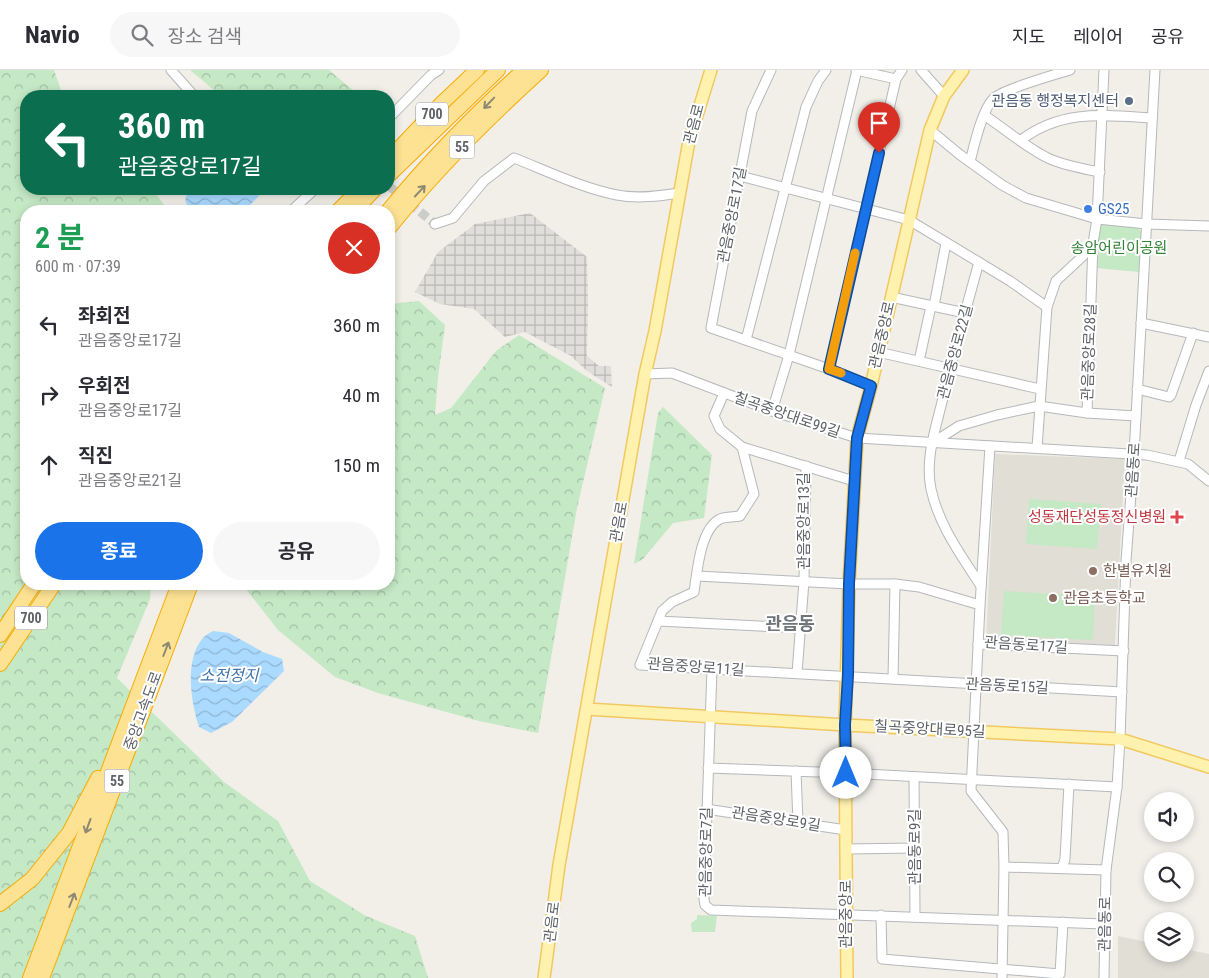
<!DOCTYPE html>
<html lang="ko">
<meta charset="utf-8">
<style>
:root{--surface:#fff;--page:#f7f7f7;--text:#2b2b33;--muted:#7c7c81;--line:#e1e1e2;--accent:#1a73e8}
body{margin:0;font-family:"Roboto Condensed","Noto Sans KR",sans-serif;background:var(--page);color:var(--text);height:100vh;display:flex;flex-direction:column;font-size:19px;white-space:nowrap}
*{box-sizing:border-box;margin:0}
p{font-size:16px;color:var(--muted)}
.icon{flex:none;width:28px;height:28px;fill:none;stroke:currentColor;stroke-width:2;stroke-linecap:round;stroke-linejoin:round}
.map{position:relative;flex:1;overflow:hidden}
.sheet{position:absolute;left:20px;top:135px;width:375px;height:385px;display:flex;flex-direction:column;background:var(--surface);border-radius:20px;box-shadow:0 2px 8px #0003}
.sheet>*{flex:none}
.guide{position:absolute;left:20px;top:20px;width:375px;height:105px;border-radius:20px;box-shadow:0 2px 8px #0003;background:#0b6e4f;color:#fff;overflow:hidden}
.buttons{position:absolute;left:1144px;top:722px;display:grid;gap:10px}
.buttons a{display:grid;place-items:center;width:50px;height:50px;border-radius:50%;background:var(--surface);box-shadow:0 2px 8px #0003;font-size:25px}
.pin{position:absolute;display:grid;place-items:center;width:42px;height:42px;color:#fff;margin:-51px -21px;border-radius:50% 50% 50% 0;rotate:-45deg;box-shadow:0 0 5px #0007}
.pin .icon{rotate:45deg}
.me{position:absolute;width:55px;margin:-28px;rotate:0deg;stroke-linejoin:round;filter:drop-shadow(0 0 4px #0008)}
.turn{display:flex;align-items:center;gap:18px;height:105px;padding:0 15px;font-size:22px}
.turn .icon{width:65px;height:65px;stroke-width:2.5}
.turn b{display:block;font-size:35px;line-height:42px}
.round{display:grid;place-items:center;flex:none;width:52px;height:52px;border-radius:26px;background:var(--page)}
.head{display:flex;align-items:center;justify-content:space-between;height:85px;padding:0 15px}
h1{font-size:30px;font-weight:700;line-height:38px;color:#1e9e55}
.cta{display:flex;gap:10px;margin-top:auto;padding:10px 15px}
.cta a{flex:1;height:58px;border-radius:30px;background:var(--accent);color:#fff;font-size:20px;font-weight:700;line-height:58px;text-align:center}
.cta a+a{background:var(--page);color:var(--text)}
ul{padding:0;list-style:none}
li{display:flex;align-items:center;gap:15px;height:70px;padding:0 15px}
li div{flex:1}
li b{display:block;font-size:19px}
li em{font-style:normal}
header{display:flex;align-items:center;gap:30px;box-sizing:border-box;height:70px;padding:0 25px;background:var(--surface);border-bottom:1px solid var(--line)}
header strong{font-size:24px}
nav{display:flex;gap:28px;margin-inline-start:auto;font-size:18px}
.search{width:350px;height:45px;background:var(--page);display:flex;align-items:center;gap:12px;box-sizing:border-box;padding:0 18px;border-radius:28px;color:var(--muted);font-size:19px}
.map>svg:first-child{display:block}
</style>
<header>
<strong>Navio</strong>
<div class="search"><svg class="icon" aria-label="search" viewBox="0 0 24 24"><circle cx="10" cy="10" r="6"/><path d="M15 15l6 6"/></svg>장소 검색</div>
<nav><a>지도</a><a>레이어</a><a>공유</a></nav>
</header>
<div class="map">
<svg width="1209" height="908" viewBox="0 0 1209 908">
<defs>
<pattern id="industrial-grid" width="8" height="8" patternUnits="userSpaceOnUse" patternTransform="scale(1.25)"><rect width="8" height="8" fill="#e0deda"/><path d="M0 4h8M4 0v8" fill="none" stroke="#b9b8b5"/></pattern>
<pattern id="forest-crowns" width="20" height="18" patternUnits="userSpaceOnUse" patternTransform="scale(1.25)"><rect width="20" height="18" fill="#c5e8c5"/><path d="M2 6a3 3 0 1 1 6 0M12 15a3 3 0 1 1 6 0" fill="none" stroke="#a3c0a4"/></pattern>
<pattern id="water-waves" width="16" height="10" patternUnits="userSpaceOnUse" patternTransform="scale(1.25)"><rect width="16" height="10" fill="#aadaff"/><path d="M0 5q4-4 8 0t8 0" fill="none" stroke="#8eb4d2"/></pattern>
</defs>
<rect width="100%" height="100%" fill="#f1efe8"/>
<path fill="url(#industrial-grid)" d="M530 143 587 187 588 233 587 286 599 296H611L612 317 587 301 571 286 525 262 505 267 474 239 440 234 415 222 438 182 475 154Z"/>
<g fill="#e1ded6">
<path d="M995 384 1125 389 1115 575 986 571Z"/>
<path d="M1118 866 1152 873V884H1185V879L1209 884V908H1118Z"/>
</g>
<g fill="#c5e8c5">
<path d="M1101 154 1138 158 1142 163 1139 202 1096 198 1098 165Z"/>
<path d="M1029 429 1101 434 1097 479 1026 474Z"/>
<path d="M1004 521 1095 526 1093 570 1001 565Z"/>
<path d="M697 845 717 846 715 862H692L691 853 697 849Z"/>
</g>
<g fill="url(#forest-crowns)">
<path d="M0 0H54L63 26H26V119H152L169 141H26V514H151L150 529 117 608 224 712 278 751 310 811 366 846 415 866 428 908H0Z"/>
<path d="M190 0H329L360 26H221Z"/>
<path d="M419 231 445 255 438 307 435 345 451 338 496 281 519 265 605 318 577 438 538 663 479 651 378 623 335 607 278 560 242 514H389V234Z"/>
<path d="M663 337 712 385 704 448 673 453 643 489 634 494 658 343Z"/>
</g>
<g fill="url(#water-waves)">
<path d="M188 119H266L244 141H191L185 131Z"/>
<path d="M213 561 229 563 263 582 282 589 284 601 232 652 211 663 199 657C191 633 184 589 203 568 205 565 210 563 213 561Z"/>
</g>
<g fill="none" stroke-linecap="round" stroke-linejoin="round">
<path stroke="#ccccc8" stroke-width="9" stroke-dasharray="9 4.5" stroke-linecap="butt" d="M389 116 435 154"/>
<g stroke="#b5b8bc" stroke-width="11">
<g id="minor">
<path d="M171 0 194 26"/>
<path d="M771 0 752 41 711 258 829 299 871 316"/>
<path d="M856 0 896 9"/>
<path d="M921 0 944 26"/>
<path d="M984 45C1005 59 1028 79 1050 89 1066 96 1084 99 1100 102"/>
<path d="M389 48 431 5 439 0"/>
<path d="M930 60 959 84 1002 115 1026 128 1097 149 1147 154 1209 156"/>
<path d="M1021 70C1062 39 1104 45 1152 48"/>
<path d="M970 92C974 76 982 39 994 28 1006 18 1054 5 1070 0"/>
<path d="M740 106 909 150 1010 211 1047 237"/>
<path d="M291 141 315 119"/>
<path d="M435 154 453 148 484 111 514 88C547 101 582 118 617 125 637 129 660 126 680 123"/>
<path d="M979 192C966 239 953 285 942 332 935 360 925 390 931 419 939 456 961 485 981 516"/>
<path d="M891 227 965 243"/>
<path d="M934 236 946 173"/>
<path d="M1141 253 1209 267"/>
<path d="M746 270 806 37 818 11 826 0"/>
<path d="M878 282 1040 319"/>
<path d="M919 291 931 236"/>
<path d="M829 299 896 9 902 0"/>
<path d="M645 304 672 303 772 341 857 368 1147 385 1188 394 1209 411"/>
<path d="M1137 319 1169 327 1171 325 1193 263"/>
<path d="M724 323 714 346 720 359 742 377 754 424 740 446C734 447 725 447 720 449 700 459 697 503 694 522L672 532 662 541 640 595 1122 622"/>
<path d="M772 341 789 285 857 0"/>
<path d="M1087 343 1093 173"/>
<path d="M932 373 959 356 997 345 1039 336 1087 343 1136 346"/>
<path d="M742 377 854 411"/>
<path d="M1037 378 1047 237 1056 211 1083 186 1093 173 1097 149 1104 0"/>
<path d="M1179 391 1196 335 1209 301"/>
<path d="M697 506 849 514H895L919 517 980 535 971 721 1003 762 1004 797 1002 908"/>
<path d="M980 535 990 376"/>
<path d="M658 551 800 558"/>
<path d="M978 574 1124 581"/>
<path d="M712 599 704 829 705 835 711 840 1104 854"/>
<path d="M797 603 804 511 806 396"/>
<path d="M893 609 895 514"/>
<path d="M708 698 846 703 1117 717"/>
<path d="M796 701 798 753"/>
<path d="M914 707 915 847"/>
<path d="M706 739 846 760"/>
<path d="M846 779 915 778"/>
<path d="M1004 797 1106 800"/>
<path d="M1062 798 1065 789 1069 714"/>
<path d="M881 845 882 889 1060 904 1063 852"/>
<path d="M1104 908 1106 800 1117 717 1120 669 1126 491 1134 384 1155 0"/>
</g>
</g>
<g stroke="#f2c960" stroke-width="14">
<g id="major">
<path d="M587 639 845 655 1120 669 1209 697"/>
<path d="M544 908 559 795 645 304 655 261 689 71 711 0"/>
<path d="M847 908 845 655 849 514 857 368 871 316 930 60 944 26 963 0"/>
</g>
</g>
<g stroke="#f9ab00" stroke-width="16">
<g id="highway">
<path d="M389 89 442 33 477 0"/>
<path d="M389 105 498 0"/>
<path d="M338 141 360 119"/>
<path d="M354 141 375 119"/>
<path d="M388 141C429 91 476 43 524 0"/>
<path d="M389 158C435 101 487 49 541 0"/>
<path d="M0 565 34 514"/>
<path d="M0 594 54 514"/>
<path d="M0 834 32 809 69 763 98 708"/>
<path d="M30 908 179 514"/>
<path d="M42 908 191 514"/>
</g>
</g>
<use href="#minor" stroke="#fff" stroke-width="9"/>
<use href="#major" stroke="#fff2af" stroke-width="11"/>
<use href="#highway" stroke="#fde293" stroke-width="14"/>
</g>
<defs><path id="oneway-shaft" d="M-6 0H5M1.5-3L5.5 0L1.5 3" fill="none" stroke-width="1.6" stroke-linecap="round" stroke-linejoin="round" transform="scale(1.25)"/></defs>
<g stroke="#8e8975">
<use href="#oneway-shaft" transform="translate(489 33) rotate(134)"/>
<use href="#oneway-shaft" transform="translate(420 121) rotate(-47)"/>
<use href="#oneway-shaft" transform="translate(166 579) rotate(-69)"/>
<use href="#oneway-shaft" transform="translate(88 756) rotate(110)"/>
<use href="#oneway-shaft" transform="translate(72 830) rotate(-69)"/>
</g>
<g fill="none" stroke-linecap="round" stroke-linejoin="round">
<g stroke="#114b97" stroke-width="12">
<path id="route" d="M846 703 845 655 848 605 849 514 857 368 871 316 829 299 879 83"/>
</g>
<use href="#route" stroke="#1a73e8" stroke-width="9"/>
<path stroke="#f59e0b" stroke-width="9" d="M841 303 829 299 855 183"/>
</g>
<circle fill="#5c6f8a" stroke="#fff" stroke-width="2" cx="1129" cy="31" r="5"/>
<circle fill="#3f7fe0" stroke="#fff" stroke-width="2" cx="1088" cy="139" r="5"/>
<path fill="#e0444e" stroke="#fff" stroke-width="2" d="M1174.5 439.5h5v5h5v5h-5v5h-5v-5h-5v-5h5z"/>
<g fill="#8d6e63" stroke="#fff" stroke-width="2">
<circle cx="1093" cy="501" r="5"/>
<circle cx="1053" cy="528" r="5"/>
</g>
<g text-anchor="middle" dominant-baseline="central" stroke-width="4" stroke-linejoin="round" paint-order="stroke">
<g fill="#fff" stroke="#8f9295" stroke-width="1">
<rect x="416" y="32.5" width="32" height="23" rx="4"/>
<rect x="449.5" y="65.5" width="25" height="23" rx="4"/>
<rect x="15" y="536.5" width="32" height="23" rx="4"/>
<rect x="104.5" y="699.5" width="25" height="23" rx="4"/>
</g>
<g font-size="14" font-weight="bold" fill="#5f6368">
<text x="432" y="44">700</text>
<text x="462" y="77">55</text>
<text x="31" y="548">700</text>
<text x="117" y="711">55</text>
</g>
<g font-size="15" fill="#4e5e75" stroke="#fff" text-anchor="end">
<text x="1119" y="31">관음동 행정복지센터</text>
</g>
<g font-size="15" fill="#5f6368" stroke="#fff">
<text transform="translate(694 54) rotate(-75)">관음로</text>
<text transform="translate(732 145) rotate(-79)">관음중앙로17길</text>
<text transform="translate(882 265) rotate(-77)">관음중앙로</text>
<text transform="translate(955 282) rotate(-75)">관음중앙로22길</text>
<text transform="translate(1089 282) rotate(-88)">관음중앙로28길</text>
<text transform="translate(787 345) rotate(19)">칠곡중앙대로99길</text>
<text transform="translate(1133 400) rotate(-86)">관음동로</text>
<text transform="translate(804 451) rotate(-90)">관음중앙로13길</text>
<text transform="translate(619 452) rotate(-80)">관음로</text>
<text transform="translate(1026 575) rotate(4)">관음동로17길</text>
<text transform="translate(696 597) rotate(4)">관음중앙로11길</text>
<text transform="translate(1007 616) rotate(3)">관음동로15길</text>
<text transform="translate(143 641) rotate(-70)">중앙고속도로</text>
<text transform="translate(930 659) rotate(3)">칠곡중앙대로95길</text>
<text transform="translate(776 749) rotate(9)">관음중앙로9길</text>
<text transform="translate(915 777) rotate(-90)">관음동로9길</text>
<text transform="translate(706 782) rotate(-89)">관음중앙로7길</text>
<text transform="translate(846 844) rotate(-90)">관음중앙로</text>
<text transform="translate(552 852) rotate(-83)">관음로</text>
<text transform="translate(1105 854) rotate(-89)">관음동로</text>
</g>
<g font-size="15" fill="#366cbe" stroke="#fff" text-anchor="start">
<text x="1098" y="139">GS25</text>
</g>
<g font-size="15" fill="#348238" stroke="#fff">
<text x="1119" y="178">송암어린이공원</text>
</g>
<g font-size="15" fill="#be3a42" stroke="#fff" text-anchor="end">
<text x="1166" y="447">성동재단성동정신병원</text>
</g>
<g font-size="15" fill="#785e54" stroke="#fff" text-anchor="start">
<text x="1103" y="501">한별유치원</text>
<text x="1063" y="528">관음초등학교</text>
</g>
<g font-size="16" font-style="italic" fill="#4174aa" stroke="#fff">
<text x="229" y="605">소전정지</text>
</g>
<g font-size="18" font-weight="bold" fill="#70757a" stroke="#fff">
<text x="790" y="553">관음동</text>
</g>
</g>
</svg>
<div class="buttons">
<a><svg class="icon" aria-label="sound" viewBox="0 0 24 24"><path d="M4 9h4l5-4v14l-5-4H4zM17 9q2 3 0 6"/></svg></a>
<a><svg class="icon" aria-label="search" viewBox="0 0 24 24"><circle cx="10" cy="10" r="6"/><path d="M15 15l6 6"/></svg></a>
<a><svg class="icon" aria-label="layers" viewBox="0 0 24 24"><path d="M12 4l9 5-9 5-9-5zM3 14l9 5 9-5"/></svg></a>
</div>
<div class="pin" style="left:879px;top:83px;background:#d93025"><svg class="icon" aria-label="arrive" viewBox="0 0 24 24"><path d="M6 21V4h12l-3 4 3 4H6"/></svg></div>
<svg class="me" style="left:846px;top:703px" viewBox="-20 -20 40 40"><circle r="19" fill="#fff"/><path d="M0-13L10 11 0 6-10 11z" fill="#1a73e8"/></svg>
<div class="guide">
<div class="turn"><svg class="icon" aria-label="left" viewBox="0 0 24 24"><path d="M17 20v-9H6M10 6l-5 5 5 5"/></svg><div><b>360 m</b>관음중앙로17길</div></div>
</div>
<section class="sheet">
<div class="head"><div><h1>2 분</h1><p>600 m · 07:39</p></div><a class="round" style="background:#d93025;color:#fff"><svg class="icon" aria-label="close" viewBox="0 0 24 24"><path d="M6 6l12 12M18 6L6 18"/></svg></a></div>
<ul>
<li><svg class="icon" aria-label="left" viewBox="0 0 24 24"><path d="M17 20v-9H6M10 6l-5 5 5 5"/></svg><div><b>좌회전</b><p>관음중앙로17길</p></div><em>360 m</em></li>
<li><svg class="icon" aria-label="right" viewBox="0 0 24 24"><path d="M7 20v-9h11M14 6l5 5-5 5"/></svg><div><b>우회전</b><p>관음중앙로17길</p></div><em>40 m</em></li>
<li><svg class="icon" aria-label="ahead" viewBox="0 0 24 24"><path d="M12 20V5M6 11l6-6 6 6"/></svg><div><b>직진</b><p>관음중앙로21길</p></div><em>150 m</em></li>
</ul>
<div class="cta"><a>종료</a><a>공유</a></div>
</section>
</div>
